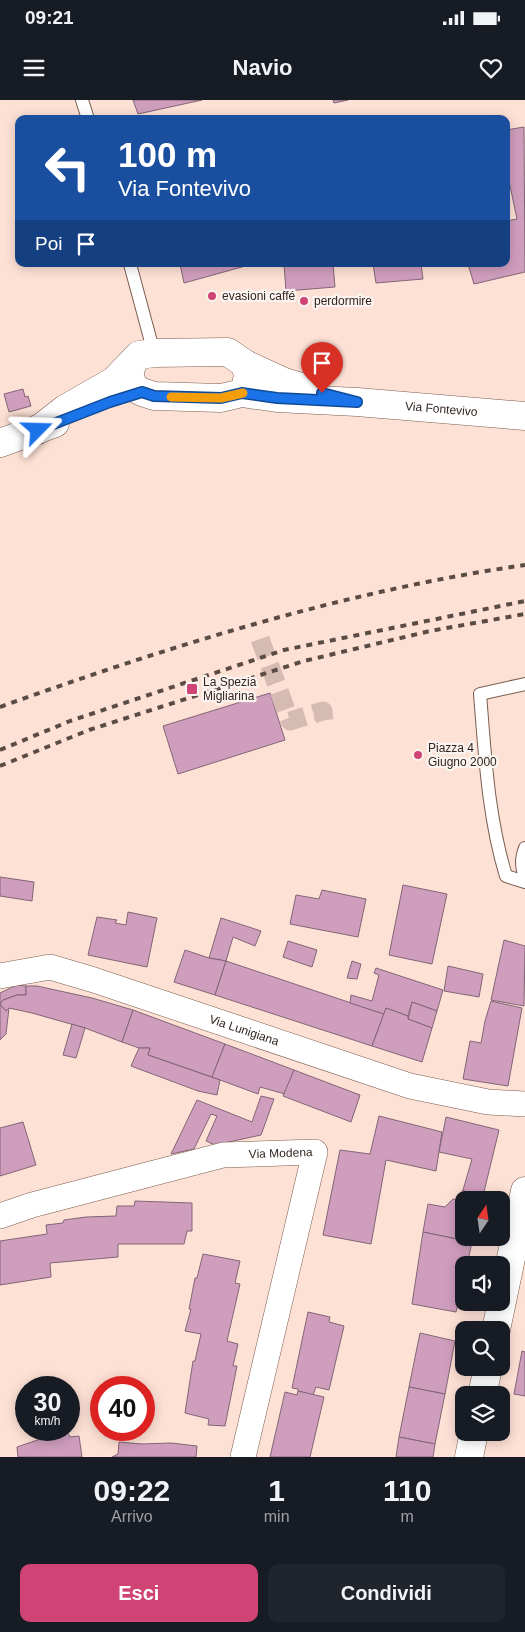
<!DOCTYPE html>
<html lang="it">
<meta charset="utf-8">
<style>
:root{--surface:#171b24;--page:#20242c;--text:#f1f3f6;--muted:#9ea1a6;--accent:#cf4375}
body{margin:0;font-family:Arial,sans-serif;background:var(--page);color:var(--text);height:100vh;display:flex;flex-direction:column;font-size:19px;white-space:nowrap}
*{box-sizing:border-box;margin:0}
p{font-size:16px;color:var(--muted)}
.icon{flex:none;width:28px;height:28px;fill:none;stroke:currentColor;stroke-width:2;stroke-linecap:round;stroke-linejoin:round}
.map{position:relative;height:1357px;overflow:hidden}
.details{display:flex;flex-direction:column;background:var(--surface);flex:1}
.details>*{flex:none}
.top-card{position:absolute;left:15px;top:15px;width:495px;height:152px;border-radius:10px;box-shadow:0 2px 12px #0003;background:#1a4fa0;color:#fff;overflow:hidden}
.needle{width:32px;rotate:13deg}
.buttons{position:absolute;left:455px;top:1091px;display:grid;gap:10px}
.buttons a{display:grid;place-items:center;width:55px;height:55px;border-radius:10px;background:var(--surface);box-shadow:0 2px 12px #0003;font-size:25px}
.speed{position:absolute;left:15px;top:1276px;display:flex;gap:10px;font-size:25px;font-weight:700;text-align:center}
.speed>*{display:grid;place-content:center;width:65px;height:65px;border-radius:50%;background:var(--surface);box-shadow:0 2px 12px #0003;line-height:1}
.speed small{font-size:12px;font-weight:400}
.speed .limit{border:8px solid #d22;background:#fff;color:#111}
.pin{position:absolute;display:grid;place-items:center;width:42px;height:42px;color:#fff;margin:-51px -21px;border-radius:50% 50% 50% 0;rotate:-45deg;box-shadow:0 0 5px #0007}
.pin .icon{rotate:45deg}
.me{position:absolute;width:55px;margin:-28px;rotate:68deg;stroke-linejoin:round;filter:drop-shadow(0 0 4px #0008)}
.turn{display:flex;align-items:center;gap:18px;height:105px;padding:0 20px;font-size:22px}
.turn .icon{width:65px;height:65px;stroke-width:2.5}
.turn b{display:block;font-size:35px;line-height:42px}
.then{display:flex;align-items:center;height:48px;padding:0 20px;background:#0003;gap:10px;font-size:19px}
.eta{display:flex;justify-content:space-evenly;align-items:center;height:85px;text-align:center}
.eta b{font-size:30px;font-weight:700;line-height:35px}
.primary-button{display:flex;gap:10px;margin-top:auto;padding:10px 20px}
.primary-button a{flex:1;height:58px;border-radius:10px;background:var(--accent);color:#fff;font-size:20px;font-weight:700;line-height:58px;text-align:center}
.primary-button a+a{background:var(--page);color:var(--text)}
.status{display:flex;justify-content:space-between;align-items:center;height:35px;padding:0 25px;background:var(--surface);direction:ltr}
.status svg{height:14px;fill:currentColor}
header{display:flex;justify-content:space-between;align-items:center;height:65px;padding:0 20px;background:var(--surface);font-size:22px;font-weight:700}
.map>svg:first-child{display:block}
</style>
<div class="status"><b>09:21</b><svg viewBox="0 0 49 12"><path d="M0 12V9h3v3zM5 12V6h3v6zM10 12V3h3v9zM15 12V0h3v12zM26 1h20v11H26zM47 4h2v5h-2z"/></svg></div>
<header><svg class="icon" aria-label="menu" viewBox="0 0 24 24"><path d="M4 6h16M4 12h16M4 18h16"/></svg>Navio<svg class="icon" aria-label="heart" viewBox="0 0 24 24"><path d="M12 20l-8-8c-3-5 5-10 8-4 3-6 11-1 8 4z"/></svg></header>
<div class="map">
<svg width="525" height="1357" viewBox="0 0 525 1357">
<rect width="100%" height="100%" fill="#fee1d5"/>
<g fill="#d09ebd" stroke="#816576">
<path d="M133 0H202L138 14Z"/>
<path d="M333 0H348L334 3Z"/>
<path d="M524 27 525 172 474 184 468 164H506V121L517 119 509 81H506V30Z"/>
<path d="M180 164H249V165L184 183Z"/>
<path d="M284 164H333L335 187 286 191Z"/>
<path d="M373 164H421L423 179 376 183Z"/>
<path d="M23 289 25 297 28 296 31 306 9 312 4 294Z"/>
<path d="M270 593 285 640 178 674 163 626Z"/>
<path d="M0 777 34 782 32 801 0 796Z"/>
<path d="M403 785 447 794 432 864 389 855Z"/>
<path d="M322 790 366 799 358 837 290 824 296 795 319 799Z"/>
<path d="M128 812 157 818 147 867 88 855 97 817 117 820 115 823 126 825Z"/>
<path d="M221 818 261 831 255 846 233 837 226 861 209 858Z"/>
<path d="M504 840 525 846 524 906 491 900Z"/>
<path d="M288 841 317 850 312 867 283 857Z"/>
<path d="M185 850 209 858 226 861 215 895 174 882Z"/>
<path d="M226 861 384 914 372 946 215 895Z"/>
<path d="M352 861 361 864 357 879 347 878Z"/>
<path d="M448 866 483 874 479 897 444 891Z"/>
<path d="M376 868 443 890 437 911 412 902 408 916 386 908 384 914 350 903 351 895 372 901 379 875 374 873Z"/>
<path d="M17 885 26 886V895H17L3 900 0 904 6 911 9 908 6 934 0 940V893Z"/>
<path d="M26 886H37L92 898 133 910 122 942 85 928 32 913 9 908 6 911 0 904 3 900 17 895H26Z"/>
<path d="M491 901 522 908 508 986 463 979 470 941 481 943 485 921Z"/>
<path d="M412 902 437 911 432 928 408 919Z"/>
<path d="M386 908 408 916V919L432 928 422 962 372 946Z"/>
<path d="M133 910 225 944 212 977 148 955 150 948H139L122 942Z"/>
<path d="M72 924 85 928 76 958 63 955Z"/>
<path d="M225 944 294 970 285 994 260 987 258 994 212 977Z"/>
<path d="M139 948H150L148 955 220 980 217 995 198 991 131 966Z"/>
<path d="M294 970 360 995 351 1022 283 996Z"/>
<path d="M261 996 274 999 261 1035 215 1045 206 1041 217 1016 211 1014 194 1049 171 1054 197 1000 252 1022Z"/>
<path d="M379 1016 442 1032 436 1071 386 1060 371 1144 323 1135 340 1050 370 1054Z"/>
<path d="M446 1017 499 1030 482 1100H478L463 1090 472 1059 439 1052Z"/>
<path d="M23 1022 36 1065 0 1076V1028Z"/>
<path d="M463 1090 478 1100H464V1138H473L472 1142 423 1132 428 1104 445 1107 453 1099 459 1100Z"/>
<path d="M135 1101 192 1103V1131H187L184 1144H118V1157L50 1163 51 1177 0 1185V1141L47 1134 46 1125 63 1123 64 1120 86 1117 116 1116 117 1106H134Z"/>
<path d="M423 1132 472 1142 467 1165H464V1178L456 1212 412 1204Z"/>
<path d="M203 1154 240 1161 235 1183 240 1184 227 1241 238 1244 233 1266H237L225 1326 208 1325 209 1319 185 1313 193 1261H195L201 1234 185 1231 191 1209H189L195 1178H197Z"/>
<path d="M308 1212 330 1217 329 1222 344 1226 329 1290 316 1287 313 1295 298 1291V1289L292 1288Z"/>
<path d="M420 1233 455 1241 445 1294 409 1287Z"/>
<path d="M522 1251 525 1252V1296L514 1294Z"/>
<path d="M409 1287 445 1294 435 1344 399 1337Z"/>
<path d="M298 1291 324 1297 310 1357H270L285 1292 297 1295Z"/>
<path d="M68 1333 70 1337 79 1336 82 1357H18L17 1347 46 1337Z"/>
<path d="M399 1337 435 1344 433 1357H396Z"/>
<path d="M119 1342 142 1344 171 1343 197 1346 196 1357H112L118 1354Z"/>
</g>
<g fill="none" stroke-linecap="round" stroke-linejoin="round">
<path stroke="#d5bbb1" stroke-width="19" stroke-dasharray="19 9" stroke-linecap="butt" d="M260 539 290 621 323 611 324 622"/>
<g stroke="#7b5d4f" stroke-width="14">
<g id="service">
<path d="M82 0 88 19"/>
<path d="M130 164 154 253"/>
<path d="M525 584 480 594C485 655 488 717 506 776L525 782"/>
<path d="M525 748C521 759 521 766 525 777"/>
</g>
</g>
<g stroke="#7b5d4f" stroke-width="26">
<g id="minor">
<path id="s1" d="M0 876 50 867 94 880 410 986 488 1002 525 1004"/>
<path id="s2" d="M0 1116 32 1105 223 1055 315 1052 243 1357"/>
</g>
</g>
<g stroke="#7b5d4f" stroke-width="29">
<g id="tertiary">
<path d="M245 264 284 282 311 290"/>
<path id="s3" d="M242 293 277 298 357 302 525 316"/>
<path d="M38 330 65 309 114 281 139 255 154 253 228 252 245 264 248 275 246 285 242 293 221 298 154 296 142 292 133 287 129 272 134 261"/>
<path d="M0 343 55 323"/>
<path d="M496 1230 525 1091"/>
<path d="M482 1295 488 1268"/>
<path d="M469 1357 474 1332"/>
</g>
</g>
<use href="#service" stroke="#fff" stroke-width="12"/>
<use href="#minor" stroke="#fff" stroke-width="25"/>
<use href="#tertiary" stroke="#fff" stroke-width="28"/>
<g stroke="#5b4b45" stroke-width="4" stroke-dasharray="6 6" stroke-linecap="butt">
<path d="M0 607C170 546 345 491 525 465"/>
<path d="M0 650 70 621 284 550 525 501"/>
<path d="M0 666 89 630 304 561 430 531 525 514"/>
</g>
</g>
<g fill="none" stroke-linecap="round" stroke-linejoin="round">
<g stroke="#114b97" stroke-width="12">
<path id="route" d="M38 330 110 302 142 292 154 296 221 298 242 293 277 298 357 302 322 293"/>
</g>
<use href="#route" stroke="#1a73e8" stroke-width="9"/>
<path stroke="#f59e0b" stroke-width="9" d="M171 297 221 298 243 293"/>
</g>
<g fill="#cf4375" stroke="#fbf4f0" stroke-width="2">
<circle cx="212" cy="196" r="5"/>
<circle cx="304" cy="201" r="5"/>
<rect x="186" y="583" width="12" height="12" rx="2.5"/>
<circle cx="418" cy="655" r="5"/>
</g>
<g text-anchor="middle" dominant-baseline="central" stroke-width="4.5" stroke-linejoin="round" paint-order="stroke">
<g font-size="12" fill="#322520" stroke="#fbf4f0" text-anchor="start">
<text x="222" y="196">evasioni caffé</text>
<text x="314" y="201">perdormire</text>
<text x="203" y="582">La Spezia<tspan x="203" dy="14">Migliarina</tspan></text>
<text x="428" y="648">Piazza 4<tspan x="428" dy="14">Giugno 2000</tspan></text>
</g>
<g font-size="12" fill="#322520" stroke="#fbf4f0">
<text stroke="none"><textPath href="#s3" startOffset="200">Via Fontevivo</textPath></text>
<text stroke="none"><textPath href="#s1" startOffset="255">Via Lunigiana</textPath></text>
<text stroke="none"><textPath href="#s2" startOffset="289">Via Modena</textPath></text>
</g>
</g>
</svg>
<div class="buttons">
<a><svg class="needle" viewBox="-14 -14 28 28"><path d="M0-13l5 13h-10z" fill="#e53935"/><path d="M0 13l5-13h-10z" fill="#9ea1a6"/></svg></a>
<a><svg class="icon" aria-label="sound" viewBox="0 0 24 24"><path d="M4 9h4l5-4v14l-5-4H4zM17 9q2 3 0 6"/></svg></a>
<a><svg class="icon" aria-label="search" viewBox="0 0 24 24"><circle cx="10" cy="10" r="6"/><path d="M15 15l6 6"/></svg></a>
<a><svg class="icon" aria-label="layers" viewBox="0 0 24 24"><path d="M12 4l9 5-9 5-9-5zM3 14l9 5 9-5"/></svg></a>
</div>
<div class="speed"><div>30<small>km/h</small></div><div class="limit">40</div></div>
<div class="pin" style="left:322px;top:293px;background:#d93025"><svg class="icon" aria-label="arrive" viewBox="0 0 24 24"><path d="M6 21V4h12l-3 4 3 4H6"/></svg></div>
<svg class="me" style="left:38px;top:330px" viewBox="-20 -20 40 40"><path d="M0-17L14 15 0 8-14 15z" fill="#1a73e8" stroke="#fff" stroke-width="4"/></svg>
<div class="top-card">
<div class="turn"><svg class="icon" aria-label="left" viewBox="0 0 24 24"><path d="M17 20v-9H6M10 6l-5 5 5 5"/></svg><div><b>100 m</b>Via Fontevivo</div></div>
<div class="then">Poi<svg class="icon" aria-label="arrive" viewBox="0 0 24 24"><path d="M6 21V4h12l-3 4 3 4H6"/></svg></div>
</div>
</div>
<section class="details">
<div class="eta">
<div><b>09:22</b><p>Arrivo</p></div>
<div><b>1</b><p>min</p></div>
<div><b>110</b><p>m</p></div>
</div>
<div class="primary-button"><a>Esci</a><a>Condividi</a></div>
</section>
